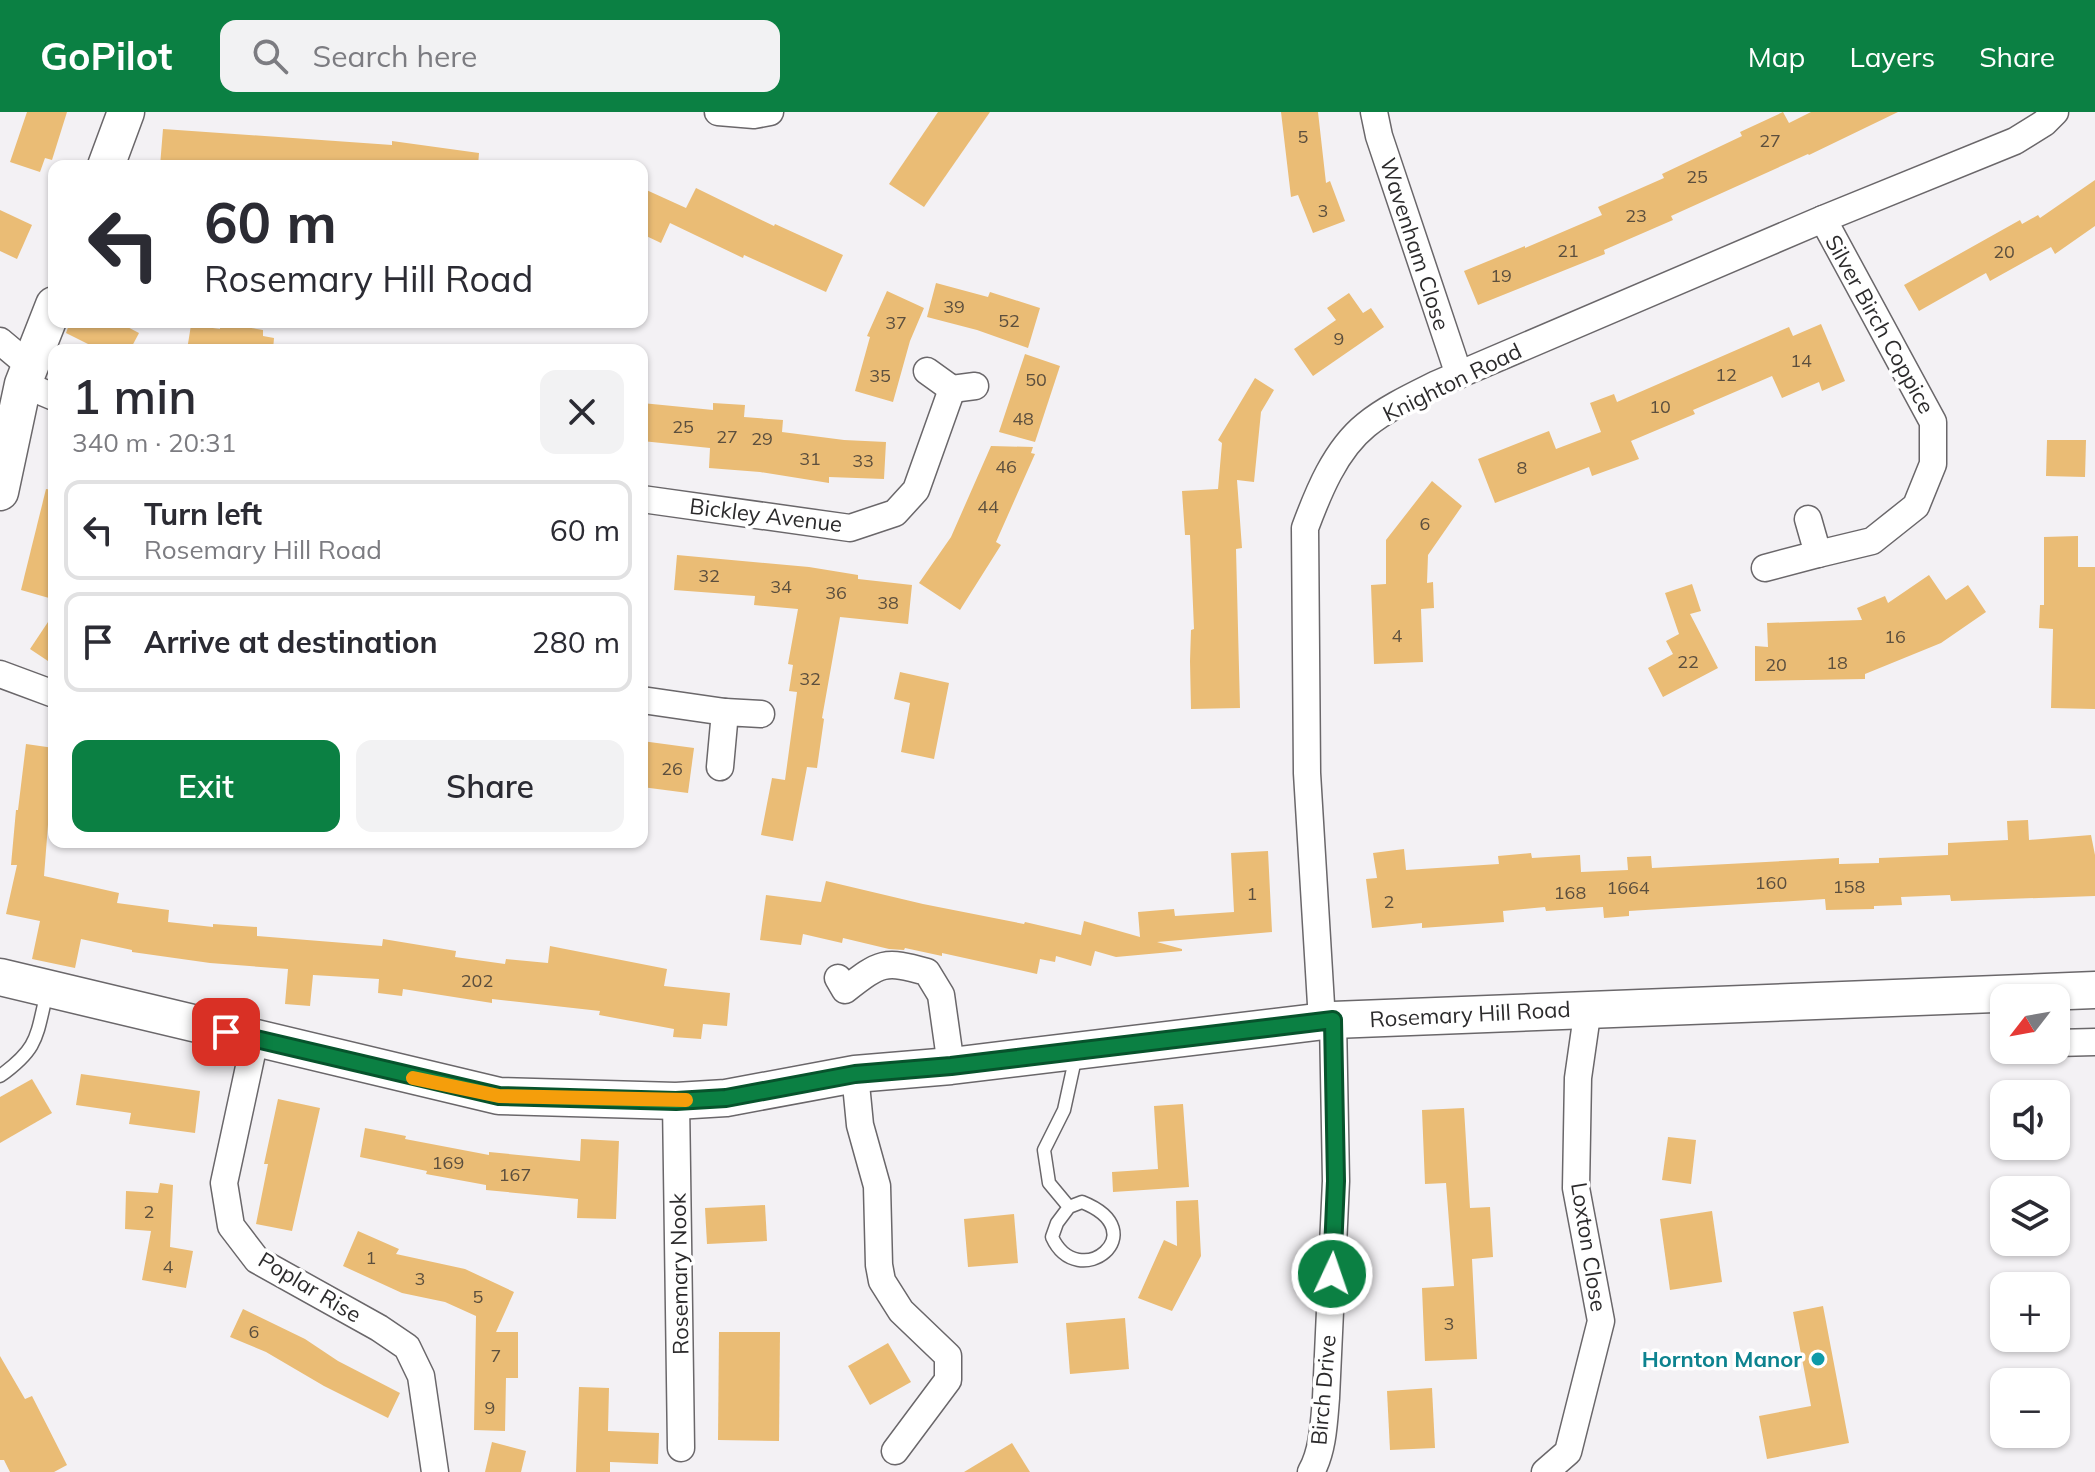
<!DOCTYPE html>
<meta charset="utf-8">
<style>
:root{--surface:#fff;--page:#f2f2f3;--text:#2b2b33;--muted:#7c7c81;--line:#e1e1e2;--accent:#0b8043}
body{margin:0;font-family:Mulish,sans-serif;background:var(--page);color:var(--text);height:100vh;display:flex;flex-direction:column;font-size:30px;white-space:nowrap}
*{box-sizing:border-box;margin:0}
p{font-size:26px;color:var(--muted)}
.icon{flex:none;width:44px;height:44px;fill:none;stroke:currentColor;stroke-width:2;stroke-linecap:round;stroke-linejoin:round}
.map{position:relative;flex:1;overflow:hidden}
.drawer{position:absolute;left:48px;top:232px;width:600px;height:504px;display:flex;flex-direction:column;background:var(--surface);border-radius:16px;box-shadow:0 2px 6px #0004}
.drawer>*{flex:none}
.guide{position:absolute;left:48px;top:48px;width:600px;height:168px;border-radius:16px;box-shadow:0 2px 6px #0004;background:#fff;color:var(--text);overflow:hidden}
.needle{width:52px;rotate:239deg}
.fabs{position:absolute;left:1990px;top:872px;display:grid;gap:16px}
.fabs a{display:grid;place-items:center;width:80px;height:80px;border-radius:16px;background:var(--surface);box-shadow:0 2px 6px #0004;font-size:40px}
.pin{position:absolute;display:grid;place-items:center;width:68px;height:68px;color:#fff;margin:-34px;border-radius:16px;box-shadow:0 4px 12px #0006}
.me{position:absolute;width:88px;margin:-44px;rotate:3deg;stroke-linejoin:round;filter:drop-shadow(0 0 6px #0008)}
.turn{display:flex;align-items:center;gap:28px;height:168px;padding:0 24px;font-size:36px}
.turn .icon{width:104px;height:104px;stroke-width:2.5}
.turn b{display:block;font-size:56px;line-height:68px}
.round{display:grid;place-items:center;flex:none;width:84px;height:84px;border-radius:16px;background:var(--page)}
.overview{display:flex;align-items:center;justify-content:space-between;height:136px;padding:0 24px}
h1{font-size:48px;font-weight:600;line-height:60px}
.cta{display:flex;gap:16px;margin-top:auto;padding:16px 24px}
.cta a{flex:1;height:92px;border-radius:16px;background:var(--accent);color:#fff;font-size:32px;font-weight:600;line-height:92px;text-align:center}
.cta a+a{background:var(--page);color:var(--text)}
ul{padding:0;list-style:none}
li{display:flex;align-items:center;gap:24px;height:100px;margin:0 16px 12px;padding:0 8px;border:4px solid var(--line);border-radius:16px}
li div{flex:1}
li b{display:block;font-size:30px}
li em{font-style:normal}
header{display:flex;align-items:center;gap:48px;box-sizing:border-box;height:112px;padding:0 40px;background:var(--accent);color:#fff}
header strong{font-size:38px}
nav{display:flex;gap:44px;margin-inline-start:auto;font-size:28px}
.search{width:560px;height:72px;background:var(--page);display:flex;align-items:center;gap:20px;box-sizing:border-box;padding:0 28px;border-radius:16px;color:var(--muted);font-size:30px}
.map>svg:first-child{display:block}
</style>
<header>
<strong>GoPilot</strong>
<div class="search"><svg class="icon" aria-label="search" viewBox="0 0 24 24"><circle cx="10" cy="10" r="6"/><path d="M15 15l6 6"/></svg>Search here</div>
<nav><a>Map</a><a>Layers</a><a>Share</a></nav>
</header>
<div class="map">
<svg width="2095" height="1360" viewBox="0 0 2095 1360">
<rect width="100%" height="100%" fill="#f3f1f4"/>
<g fill="#eabc75">
<path d="M27 0H67L52 48 45 46 40 60 10 50Z"/>
<path d="M938 0H990L924 95 889 72Z"/>
<path d="M1281 0H1318L1326 71 1330 69 1345 109 1313 121 1298 83 1291 85Z"/>
<path d="M1783 0 1789 11 1811 0H1898L1809 43 1808 42 1671 104 1673 108 1604 138 1605 142 1478 193 1464 159 1525 134V136L1602 103 1598 95 1664 66 1662 62 1742 24 1740 20Z"/>
<path d="M163 17 392 33V29L479 41 478 54H160Z"/>
<path d="M2095 68V114L2055 142 2051 135 1990 169 1986 161 1919 199 1904 173 2020 108 2022 112 2038 103 2040 106Z"/>
<path d="M642 76 686 96 696 76 774 114 775 112 843 143 826 180 744 143 743 146 670 111 661 131 642 122Z"/>
<path d="M0 98 32 113 17 147 0 139Z"/>
<path d="M936 171 988 185 990 180 1040 196 1028 236 977 218 927 205Z"/>
<path d="M887 179 924 196 910 229 893 290 855 279 870 225 867 224Z"/>
<path d="M1349 181 1363 201 1371 196 1384 215 1313 264 1294 237 1336 208 1327 196Z"/>
<path d="M70 210H118L139 221 130 238H100L66 221Z"/>
<path d="M220 211 263 218V224L274 226 273 238H187L191 213 220 217Z"/>
<path d="M1821 212 1845 269 1822 279 1819 270 1782 286 1772 264 1693 298 1695 302 1631 329 1639 347 1592 364 1589 355 1495 391 1478 347 1549 319 1556 337 1601 320 1590 291 1614 282 1617 290 1789 215 1793 224Z"/>
<path d="M1025 242 1060 254 1035 330 999 320Z"/>
<path d="M1255 266 1274 278 1261 300 1254 370 1237 368 1242 436 1236 437 1240 596 1191 597 1190 549 1191 518 1194 517 1190 423H1185L1182 379 1218 377 1222 331 1218 328Z"/>
<path d="M642 291 713 298V291L745 293 744 305 783 308 782 320 844 328 886 330 884 367 829 365V371L760 360 709 356 710 336 642 329Z"/>
<path d="M2047 328H2086L2085 365 2046 364Z"/>
<path d="M991 334 1033 335 1031 341 1035 342 996 430 1001 433 960 498 919 471 951 425Z"/>
<path d="M1432 369 1462 394 1428 443 1427 471 1433 470 1434 496 1421 497 1423 550 1374 552 1371 473 1386 472V428Z"/>
<path d="M46 377 54 378V465L49 486 21 478Z"/>
<path d="M2078 424V455H2095V597L2051 596 2053 517 2039 516 2040 493H2044V425Z"/>
<path d="M677 443 809 455 858 463V467L912 473 908 512 840 505 822 606 824 607 817 656 807 655 793 729 761 723 772 666 785 668 797 580 789 579 793 553 788 552 798 497 754 493 755 484 674 478Z"/>
<path d="M1929 463 1946 488 1968 473 1986 500 1941 531 1865 562V567L1755 569V534L1768 535 1767 511 1862 508 1857 496 1885 484 1888 491Z"/>
<path d="M1692 472 1701 499 1690 502 1718 556 1663 585 1648 556 1673 542 1666 529 1679 522 1665 481Z"/>
<path d="M54 501V553L30 537Z"/>
<path d="M900 560 949 571 934 647 901 640 910 591 894 587Z"/>
<path d="M642 629 694 636 688 681 642 675Z"/>
<path d="M26 632 54 636 44 764 119 781 117 791 169 798 168 810 213 815V812L257 815V824L382 834 383 827 456 839 455 845 505 852 506 847 548 851 550 834 667 857 664 874 730 881 727 914 703 912 701 927 673 925 674 917 599 903 600 899 492 887V891L403 877 402 884 378 881 379 867 313 863 310 894 285 892 288 857 210 851 132 840V838L81 827 75 856 32 847 40 809 6 802 17 753H11L16 698H18Z"/>
<path d="M2028 708 2029 728 2091 723 2095 743V784L1951 789 1950 783 1901 785 1902 793 1874 794V797L1826 798 1825 787 1629 799V804L1604 806 1603 795 1546 799 1545 795 1503 799 1504 810 1422 816V811L1372 816 1366 767 1377 766 1373 741 1404 737 1406 758 1499 752 1498 744 1531 741 1532 746 1580 743 1581 760 1628 758 1627 745 1651 744 1652 756 1839 746V752L1879 751V746L1948 743V731L2008 728 2007 709Z"/>
<path d="M1268 739 1272 820 1157 830 1182 837V839L1116 845 1095 839 1091 854 1056 844 1055 850 1040 847 1037 862 942 841V844L905 836 904 838 889 837 843 826 842 831 803 822 801 833 760 828 766 783 821 790 826 769 923 792 1024 812 1025 810 1081 823 1084 809 1140 825 1138 800 1174 797 1175 804 1234 800 1231 741Z"/>
<path d="M81 962 200 979 195 1021 129 1012 131 1001 76 993Z"/>
<path d="M32 967 52 1001 0 1031V985Z"/>
<path d="M278 987 320 996 292 1119 256 1112 268 1052H264Z"/>
<path d="M1183 992 1189 1075 1113 1080 1112 1060 1158 1057 1154 994Z"/>
<path d="M1464 996 1470 1096 1490 1095 1493 1145 1472 1147 1477 1247 1425 1249 1422 1176 1454 1174 1446 1071 1425 1072 1422 998Z"/>
<path d="M365 1016 406 1024 405 1027 489 1043V1040L580 1049 581 1027 619 1029 616 1107 577 1106 578 1087 486 1078V1073L426 1062 427 1059 360 1045Z"/>
<path d="M1668 1025 1696 1028 1691 1072 1662 1068Z"/>
<path d="M160 1071 173 1073 170 1135 193 1139 186 1176 142 1168 151 1119 125 1117 126 1079 158 1081Z"/>
<path d="M1198 1088 1201 1144 1172 1199 1138 1186 1164 1128 1177 1134 1176 1089Z"/>
<path d="M765 1093 767 1129 707 1132 705 1096Z"/>
<path d="M1712 1099 1722 1170 1670 1178 1660 1107Z"/>
<path d="M1014 1102 1018 1151 968 1155 964 1107Z"/>
<path d="M358 1119 399 1137 396 1142 465 1157 514 1180 496 1220H518V1266H506L505 1319 474 1318 476 1204 445 1190 402 1181 343 1154Z"/>
<path d="M1823 1194 1849 1331 1767 1347 1759 1304 1811 1294 1793 1200Z"/>
<path d="M243 1197 305 1227 338 1249 400 1281 388 1306 324 1274 266 1240 230 1225Z"/>
<path d="M1125 1206 1129 1257 1070 1262 1066 1211Z"/>
<path d="M719 1220H780L779 1329 718 1328Z"/>
<path d="M888 1231 911 1270 870 1293 848 1254Z"/>
<path d="M0 1244 25 1287 32 1284 67 1353 54 1360H10L4 1348H0Z"/>
<path d="M579 1275 609 1276 608 1319 659 1321 658 1352 610 1350V1360H576Z"/>
<path d="M1432 1276 1435 1336 1390 1338 1387 1279Z"/>
<path d="M492 1330 526 1339 521 1360H485Z"/>
<path d="M1012 1331 1030 1360H964Z"/>
</g>
<g fill="none" stroke-linecap="round" stroke-linejoin="round">
<g stroke="#6a676a" stroke-width="15">
<g id="lane">
<path d="M0 964C39 936 36 925 47 880"/>
<path d="M1069 1095 1082 1090C1157 1120 1078 1182 1052 1125L1057 1111 1069 1095 1049 1071 1044 1038 1064 998 1076 943"/>
</g>
</g>
<g stroke="#6a676a" stroke-width="29">
<g id="street">
<path d="M718 0 754 3 770 0"/>
<path d="M1374 0 1379 24 1459 263"/>
<path d="M0 229 31 255"/>
<path d="M927 259 952 277 975 274"/>
<path d="M23 272 54 285"/>
<path d="M642 387 850 416 895 401 916 378 952 277"/>
<path d="M1818 442 1872 429 1916 394 1933 352V310L1823 107"/>
<path d="M1765 456 1818 442 1808 407"/>
<path d="M0 562 54 582"/>
<path d="M642 588 725 600"/>
<path d="M720 655 725 600 761 602"/>
<path d="M838 866 845 878C881 850 884 848 927 860L941 883 951 954"/>
<path d="M1322 909 1307 661 1305 416C1318 381 1335 338 1366 313 1387 296 1413 284 1437 272L1823 107 2015 29 2044 11 2055 0"/>
<path d="M255 927 224 1071 231 1114 257 1148 379 1216 407 1235 421 1264 435 1360"/>
<path d="M2056 931 2095 930"/>
<path d="M855 962 860 1013 877 1074 879 1153 882 1169 901 1199 948 1244V1268L895 1339"/>
<path d="M676 989 681 1336"/>
<path d="M1311 1360C1323 1339 1324 1310 1326 1286L1336 1069 1333 908"/>
<path d="M1545 1360 1568 1340 1601 1209 1576 1076 1578 966 1588 896"/>
</g>
</g>
<g stroke="#6a676a" stroke-width="39">
<g id="secondary">
<path d="M106 54 126 0"/>
<path d="M0 380 23 272 54 193"/>
<path d="M0 865 499 984 676 989 726 986 855 962 951 954 1333 908 2095 878"/>
</g>
</g>
<use href="#lane" stroke="#fff" stroke-width="12"/>
<use href="#street" stroke="#fff" stroke-width="26"/>
<use href="#secondary" stroke="#fff" stroke-width="36"/>
</g>
<g fill="none" stroke-linecap="round" stroke-linejoin="round">
<g stroke="#07532c" stroke-width="20">
<path id="route" d="M226 920 499 984 676 989 726 986 855 962 951 954 1333 908 1336 1069 1332 1162"/>
</g>
<use href="#route" stroke="#0b8043" stroke-width="14"/>
<path stroke="#f59e0b" stroke-width="14" d="M413 966 499 984 686 988"/>
</g>
<circle fill="#0f9aa8" stroke="#fff" stroke-width="3" cx="1818" cy="1247" r="8"/>
<g text-anchor="middle" dominant-baseline="central" stroke-width="7" stroke-linejoin="round" paint-order="stroke">
<g font-size="18" fill="#5c4f3e">
<text x="1303" y="24">5</text>
<text x="1770" y="28">27</text>
<text x="1697" y="64">25</text>
<text x="1323" y="98">3</text>
<text x="1636" y="103">23</text>
<text x="1568" y="138">21</text>
<text x="2004" y="139">20</text>
<text x="1501" y="163">19</text>
<text x="954" y="194">39</text>
<text x="1009" y="208">52</text>
<text x="896" y="210">37</text>
<text x="1339" y="226">9</text>
<text x="1801" y="248">14</text>
<text x="1726" y="262">12</text>
<text x="880" y="263">35</text>
<text x="1036" y="267">50</text>
<text x="1660" y="294">10</text>
<text x="1023" y="306">48</text>
<text x="683" y="314">25</text>
<text x="727" y="324">27</text>
<text x="762" y="326">29</text>
<text x="810" y="346">31</text>
<text x="863" y="348">33</text>
<text x="1006" y="354">46</text>
<text x="1522" y="355">8</text>
<text x="988" y="394">44</text>
<text x="1425" y="411">6</text>
<text x="709" y="463">32</text>
<text x="781" y="474">34</text>
<text x="836" y="480">36</text>
<text x="888" y="490">38</text>
<text x="1397" y="523">4</text>
<text x="1895" y="524">16</text>
<text x="1688" y="549">22</text>
<text x="1837" y="550">18</text>
<text x="1776" y="552">20</text>
<text x="810" y="566">32</text>
<text x="672" y="656">26</text>
<text x="1771" y="770">160</text>
<text x="1849" y="774">158</text>
<text x="1628" y="775">1664</text>
<text x="1570" y="780">168</text>
<text x="1252" y="781">1</text>
<text x="1389" y="789">2</text>
<text x="477" y="868">202</text>
<text x="448" y="1050">169</text>
<text x="515" y="1062">167</text>
<text x="149" y="1099">2</text>
<text x="371" y="1145">1</text>
<text x="168" y="1154">4</text>
<text x="420" y="1166">3</text>
<text x="478" y="1184">5</text>
<text x="1449" y="1211">3</text>
<text x="254" y="1219">6</text>
<text x="496" y="1243">7</text>
<text x="490" y="1295">9</text>
</g>
<g font-size="22" fill="#2c2b2c" stroke="#fff">
<text transform="translate(1415 132) rotate(72)">Wavenham Close</text>
<text transform="translate(1880 212) rotate(61)">Silver Birch Coppice</text>
<text transform="translate(1452 270) rotate(-26)">Knighton Road</text>
<text transform="translate(766 403) rotate(7)">Bickley Avenue</text>
<text transform="translate(1470 902) rotate(-3)">Rosemary Hill Road</text>
<text transform="translate(1589 1135) rotate(81)">Loxton Close</text>
<text transform="translate(679 1162) rotate(-91)">Rosemary Nook</text>
<text transform="translate(310 1175) rotate(31)">Poplar Rise</text>
<text transform="translate(1323 1278) rotate(-85)">Birch Drive</text>
</g>
<g font-size="22" font-weight="bold" fill="#0d838f" stroke="#fff" text-anchor="end">
<text x="1802" y="1247">Hornton Manor</text>
</g>
</g>
</svg>
<div class="fabs">
<a><svg class="needle" viewBox="-14 -14 28 28"><path d="M0-13l5 13h-10z" fill="#e53935"/><path d="M0 13l5-13h-10z" fill="#7c7c81"/></svg></a>
<a><svg class="icon" aria-label="sound" viewBox="0 0 24 24"><path d="M4 9h4l5-4v14l-5-4H4zM17 9q2 3 0 6"/></svg></a>
<a><svg class="icon" aria-label="layers" viewBox="0 0 24 24"><path d="M12 4l9 5-9 5-9-5zM3 14l9 5 9-5"/></svg></a>
<a>+</a>
<a>−</a>
</div>
<div class="pin" style="left:226px;top:920px;background:#d93025"><svg class="icon" aria-label="arrive" viewBox="0 0 24 24"><path d="M6 21V4h12l-3 4 3 4H6"/></svg></div>
<svg class="me" style="left:1332px;top:1162px" viewBox="-20 -20 40 40"><circle r="17" fill="#0b8043" stroke="#fff" stroke-width="3"/><path d="M0-11L8 9 0 5-8 9z" fill="#fff"/></svg>
<div class="guide">
<div class="turn"><svg class="icon" aria-label="left" viewBox="0 0 24 24"><path d="M17 20v-9H6M10 6l-5 5 5 5"/></svg><div><b>60 m</b>Rosemary Hill Road</div></div>
</div>
<section class="drawer">
<div class="overview"><div><h1>1 min</h1><p>340 m · 20:31</p></div><a class="round"><svg class="icon" aria-label="close" viewBox="0 0 24 24"><path d="M6 6l12 12M18 6L6 18"/></svg></a></div>
<ul>
<li><svg class="icon" aria-label="left" viewBox="0 0 24 24"><path d="M17 20v-9H6M10 6l-5 5 5 5"/></svg><div><b>Turn left</b><p>Rosemary Hill Road</p></div><em>60 m</em></li>
<li><svg class="icon" aria-label="arrive" viewBox="0 0 24 24"><path d="M6 21V4h12l-3 4 3 4H6"/></svg><div><b>Arrive at destination</b></div><em>280 m</em></li>
</ul>
<div class="cta"><a>Exit</a><a>Share</a></div>
</section>
</div>
